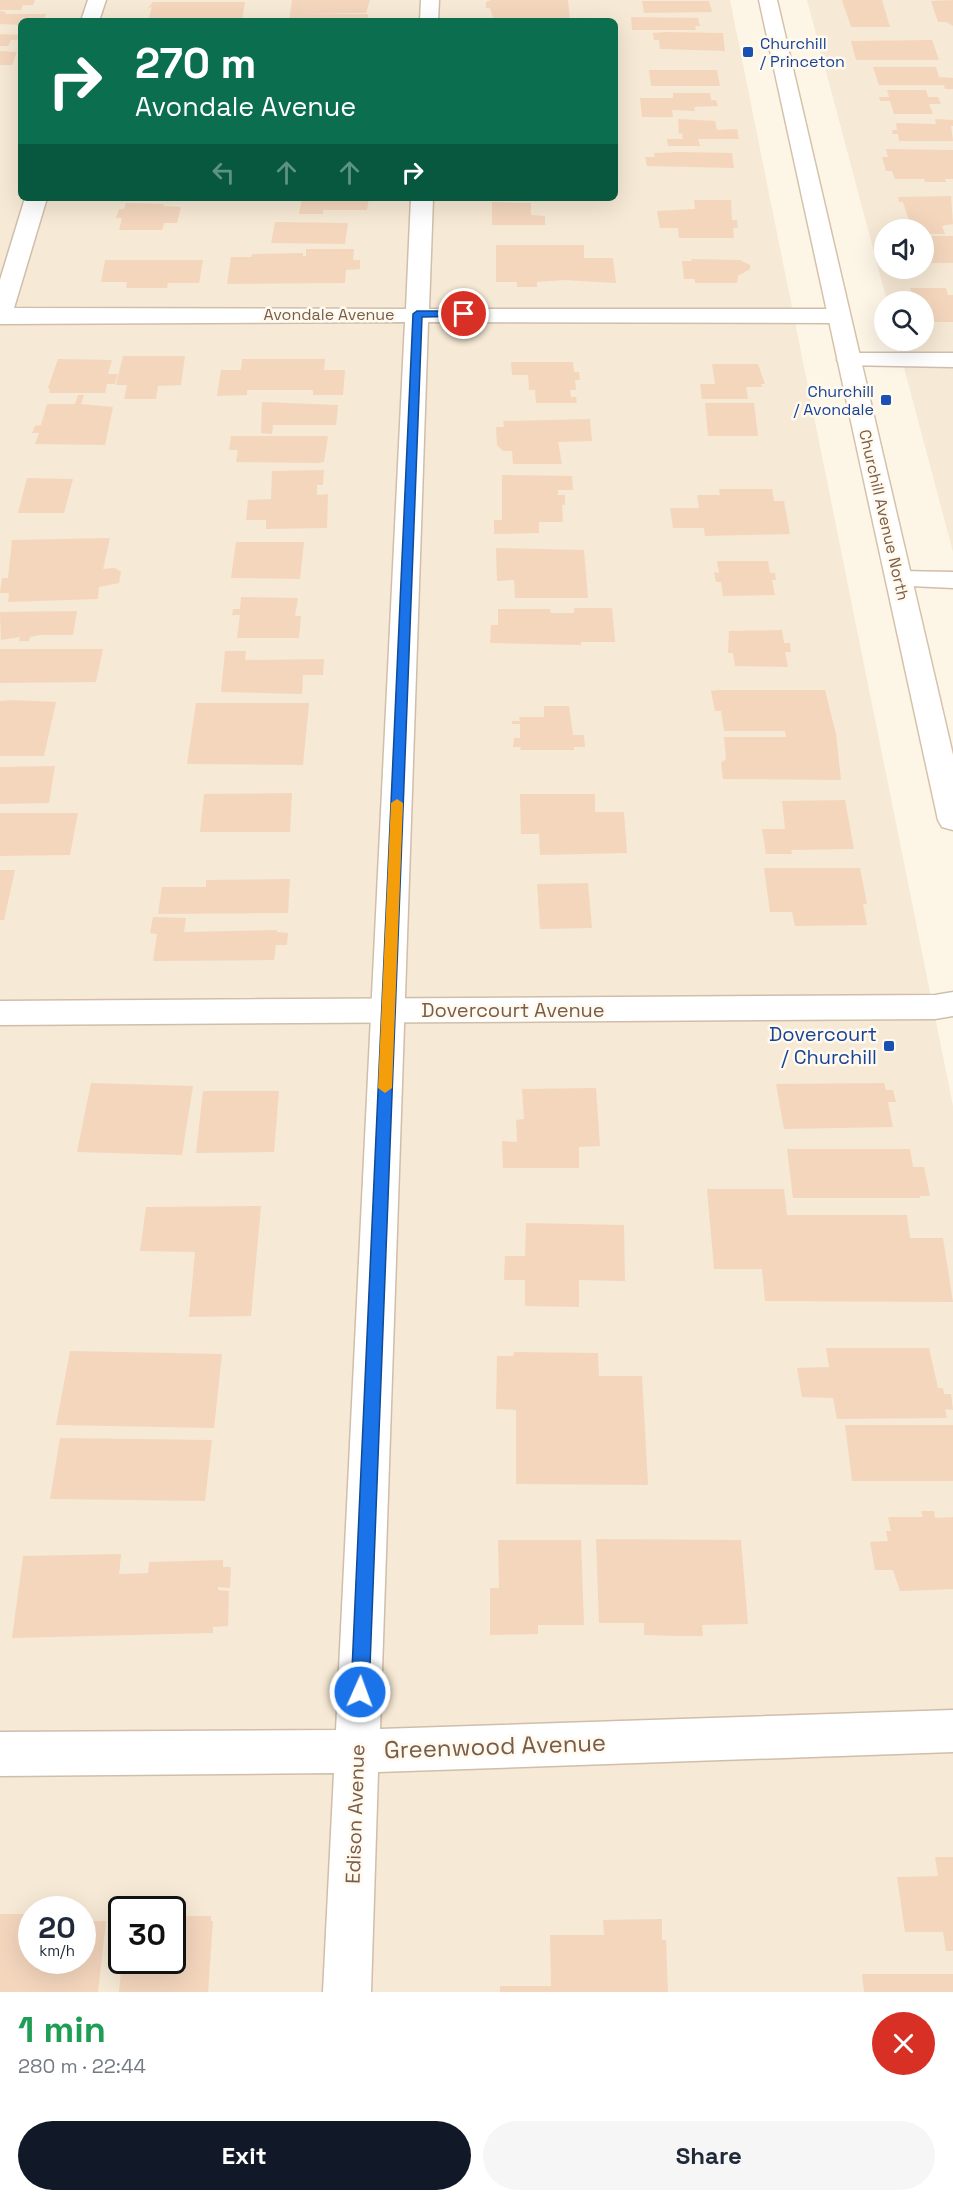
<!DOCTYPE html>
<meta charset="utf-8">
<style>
:root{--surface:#fff;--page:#f6f6f7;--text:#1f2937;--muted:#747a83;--accent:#111827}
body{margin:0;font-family:"Space Grotesk",sans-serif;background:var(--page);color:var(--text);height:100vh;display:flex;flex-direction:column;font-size:22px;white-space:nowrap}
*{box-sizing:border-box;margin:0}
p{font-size:20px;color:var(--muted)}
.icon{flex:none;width:33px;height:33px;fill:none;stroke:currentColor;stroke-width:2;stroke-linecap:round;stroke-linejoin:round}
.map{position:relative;height:1992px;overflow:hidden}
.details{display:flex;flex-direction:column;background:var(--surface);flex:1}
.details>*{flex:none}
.hud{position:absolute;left:18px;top:18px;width:600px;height:183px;border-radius:9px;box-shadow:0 6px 24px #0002;background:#0b6e4f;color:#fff;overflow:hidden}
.tools{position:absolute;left:874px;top:219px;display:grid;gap:12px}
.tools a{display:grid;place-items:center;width:60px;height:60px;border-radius:50%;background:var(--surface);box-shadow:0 6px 24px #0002;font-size:30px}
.speed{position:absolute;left:18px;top:1896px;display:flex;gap:12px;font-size:30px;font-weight:700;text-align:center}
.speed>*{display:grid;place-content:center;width:78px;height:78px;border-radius:50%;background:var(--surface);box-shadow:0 6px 24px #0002;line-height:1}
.speed small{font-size:15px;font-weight:400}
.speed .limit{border:3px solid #111;border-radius:9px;background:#fff;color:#111}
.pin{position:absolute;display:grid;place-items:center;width:51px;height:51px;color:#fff;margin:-26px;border:3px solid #fff;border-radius:50%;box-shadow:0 2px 6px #0007}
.me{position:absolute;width:66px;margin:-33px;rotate:2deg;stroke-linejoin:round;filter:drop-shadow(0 0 4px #0008)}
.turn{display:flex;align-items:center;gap:21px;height:126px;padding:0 18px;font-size:27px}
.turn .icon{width:78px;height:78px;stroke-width:2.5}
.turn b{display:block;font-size:42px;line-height:51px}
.lanes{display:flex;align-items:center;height:57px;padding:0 18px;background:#0003;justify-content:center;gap:30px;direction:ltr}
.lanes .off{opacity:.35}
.round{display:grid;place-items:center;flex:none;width:63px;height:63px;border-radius:32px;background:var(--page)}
.overview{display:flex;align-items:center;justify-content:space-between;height:102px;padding:0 18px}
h1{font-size:36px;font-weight:700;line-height:45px;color:#1e9e55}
.button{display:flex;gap:12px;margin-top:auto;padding:12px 18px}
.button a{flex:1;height:69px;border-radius:36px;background:var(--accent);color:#fff;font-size:24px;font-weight:700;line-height:69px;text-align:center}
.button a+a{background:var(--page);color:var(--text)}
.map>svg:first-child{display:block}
</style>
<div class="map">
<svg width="953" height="1992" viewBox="0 0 953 1992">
<rect width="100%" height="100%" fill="#fdf6e7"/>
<g fill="#f6e9d5" fill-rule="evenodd">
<path d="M0 0H730L953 1106V1992H0ZM21 21H615V198H21ZM32 1910H82V1960H32ZM122 1910H172V1960H122Z"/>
<path d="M807 0H953V552L897 341 924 340V302L887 301ZM885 230H924V268H885Z"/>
</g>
<g fill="#f4d6bd">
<path d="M0 0H35L33 5H23L21 10H0Z"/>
<path d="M292 0H370L366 13H300L368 14V21H289Z"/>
<path d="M491 0H568L570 21H494L490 8H486V2Z"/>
<path d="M842 0H882L890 27H851Z"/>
<path d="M953 0V26L946 22H938L931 1Z"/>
<path d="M642 1H709L712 12 644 13Z"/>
<path d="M153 2H245L242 21H148L152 7 148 8Z"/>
<path d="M0 11 6 12 5 14H46L44 21H21V25L0 24Z"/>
<path d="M631 17 698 18 700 26H695L696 30H632Z"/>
<path d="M667 32 723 33 725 51 660 49 659 40H654L653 33Z"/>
<path d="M0 34 19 35 17 40H11L8 46H0Z"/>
<path d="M932 40 939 60H856L851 41Z"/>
<path d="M0 51 17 52 12 65H0Z"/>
<path d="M873 67H936L939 77 953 78V89H945L944 85H879Z"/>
<path d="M649 70H717L720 86H651Z"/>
<path d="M887 90H926L928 97H938L941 104H929L933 114H894L890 101H880L879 97H889Z"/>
<path d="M673 93H710L711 100H716L718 106 694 107 695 111 672 110 673 117H642L640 98H673Z"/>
<path d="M678 119 715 121 717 130 737 129 739 139H698L700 146H668L667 139H683L682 133 679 134Z"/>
<path d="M935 119 953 120V126H951L953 141H899L898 134H893L892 130H897L896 123 936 124Z"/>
<path d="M886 149 953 150V179H945L946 182H925L924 179H895L892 171H886L882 157H888Z"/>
<path d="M679 152 732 153 734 168 647 166 645 157H655L654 153Z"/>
<path d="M951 196 953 224 942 226 945 234H924V230H912L903 202H899L898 197Z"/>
<path d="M302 198H369L367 210H323V214H299Z"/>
<path d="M694 200H731L732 220H737L738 228H733L734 238H679L678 228H660L657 211 695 209Z"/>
<path d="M492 202 531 203V215L545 216V225H492Z"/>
<path d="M126 203 164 204 163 206 181 207 177 223H164L162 230H119L122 218H116L119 209H124Z"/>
<path d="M275 222 348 223 345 244 271 243Z"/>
<rect x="924" y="236" width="29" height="27"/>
<path d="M496 245H584V258H613L616 283 565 280 537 282V287H517V282H496Z"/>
<path d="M306 249H354L353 260H360V269L346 270 345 283 227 284 231 257H251L252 254 303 253V256H306Z"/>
<path d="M691 259 740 260 750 265V269L738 276 737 283H695V279H684L682 261H692Z"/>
<path d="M105 260H203L199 283H168L167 288H126L127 282H101Z"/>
<path d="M910 288H946L948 295H953V322H927L924 302H916Z"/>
<path d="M123 356H185L181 385 158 386 156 399H124L127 385H116Z"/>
<path d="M58 359 112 360 108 374H118L115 384H107L105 393H49L50 389 48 388Z"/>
<path d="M242 359H325L324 370H345L343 395H313V390H247V395L217 396 221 370H241Z"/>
<path d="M511 362H573L574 372H579L580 380H575L576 390H570L571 397H576L577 403H536L535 390H529L528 375H512Z"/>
<path d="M712 364H758L765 384H761L762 387H746L748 399H702L700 384H715Z"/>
<path d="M78 395H84L81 404 113 407 105 445 35 444 39 433H32L35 426 41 425 47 404H75Z"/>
<path d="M262 402 338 405 336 425H273L272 434 261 433Z"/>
<path d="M705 403H754L758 436H708Z"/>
<path d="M590 419 592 441 558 442 562 464H513L512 451H503L497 445 496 427H504L503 421Z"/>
<path d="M231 436H328L324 462 317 463 236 462 238 450H229Z"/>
<path d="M324 470 323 485H317V495L328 494 327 528 266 529V520H246L248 500 271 499 272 471Z"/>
<path d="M502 475 572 476 573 490H558V495H565V505H562L563 522H539V533L494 534V520H502Z"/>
<path d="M27 478 73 479 64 513H18Z"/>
<path d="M719 489H772L774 501H784L790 534 705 536 704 528H673L670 508H699L697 495H720Z"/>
<path d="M110 538 103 569 115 568 121 572 119 583 99 587 98 599 8 602 9 593H0L2 578H8L12 540Z"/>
<path d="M236 542H304L300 579 231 578Z"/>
<path d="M496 548 584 550 588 598H515L514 580 497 581Z"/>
<path d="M717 561H768L770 573H775L776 580H772L775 595 723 596 721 582H716L714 572 719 573Z"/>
<path d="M241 597 298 598 295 616H301L299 638H237L240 615H232L233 609H240Z"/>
<path d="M574 608H612L615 642H581V645L490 643 491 625H498V609H550L551 613H574Z"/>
<path d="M77 611 73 635H40L30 637 29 641H19L20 637 1 640 0 612Z"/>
<path d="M782 630 784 643H790L791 652H785L788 667 735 666 733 653H728L729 631Z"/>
<path d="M0 649H103L96 682 0 683Z"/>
<path d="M225 651H246L245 660 324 659 323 675H303L302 694 221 692Z"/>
<path d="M718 690H825L836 734 841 780 723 779 721 763 726 759 724 737H786L785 731H724L721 711H715L711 691Z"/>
<path d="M13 700 56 702 44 756H0V701Z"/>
<path d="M196 703H309L303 765 187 764Z"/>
<path d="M544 706H569L573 735H584L585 747H574V750H520L521 747H513L514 738H520V724H512V721H520L519 717H544Z"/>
<path d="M55 766 49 803 0 804V767Z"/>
<path d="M292 793 290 832H200L204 794Z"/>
<path d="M520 794H595V812H624L627 853 540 855 539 834H521Z"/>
<path d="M845 800 854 849 791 850 792 854H766L762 829H785L782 801Z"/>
<path d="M0 813H78L70 855 0 856Z"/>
<path d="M764 868H860L867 904H863L867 925 795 926 792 912H770Z"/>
<path d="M0 870H15L4 920H0Z"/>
<path d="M290 879 288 913 158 914 162 887H206V880Z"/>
<path d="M588 883 592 928 540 929 537 884Z"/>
<path d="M153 917 186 918 184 932 277 930V932L288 933 287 945H276L274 960 153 961 157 934 150 933Z"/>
<path d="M91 1083 193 1086 182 1155 77 1152Z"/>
<path d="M884 1083 886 1090H893L896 1102H888L893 1127 784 1129 776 1084Z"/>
<path d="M596 1088 600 1146 579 1147V1168H503L502 1141 517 1142 516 1120 524 1119 522 1089Z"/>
<path d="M203 1091H279L274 1152 196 1153Z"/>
<path d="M787 1149H910L913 1167H924L930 1196H920V1198H793Z"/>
<path d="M707 1189H784L787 1215H907L910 1238H943L953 1302 765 1301 762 1269H714Z"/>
<path d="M261 1206 251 1316 189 1317 195 1252 140 1251 146 1207Z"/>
<path d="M526 1223 624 1225 625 1281 579 1280V1307L525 1306V1280H504L505 1256H525Z"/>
<path d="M826 1348H929L938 1388H943L944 1394H951L953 1410 945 1409 947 1418 837 1419 833 1398 802 1397 797 1368 829 1367Z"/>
<path d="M70 1351 222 1354 214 1428 56 1425Z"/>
<path d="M514 1352 598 1353 599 1376H642L648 1485 516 1484V1410L496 1409 497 1356H513Z"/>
<path d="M845 1425H953V1481H852Z"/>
<path d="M60 1438 212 1440 205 1501 50 1499Z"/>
<path d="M921 1511H934L935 1518 953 1517V1589L900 1591 893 1570H875L870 1542 888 1541 886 1531H891L888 1517H923Z"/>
<path d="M596 1539 741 1540 748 1624 702 1625 703 1636H678L644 1635V1623H599Z"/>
<path d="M498 1540H581L584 1625H538V1634L490 1635V1588H499Z"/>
<path d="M121 1554 119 1574 148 1573 149 1562 223 1560V1567H231L230 1588 218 1587V1590L229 1591 228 1626 213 1627V1633L12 1638 23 1556Z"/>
<path d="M935 1857H953V1951H946L943 1932H905L897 1877 938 1876Z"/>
<path d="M0 1914H32V1960H82V1921H106L98 1992H0Z"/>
<path d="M184 1916H211V1921H213L208 1992H119L122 1960H172V1921H183Z"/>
<path d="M662 1919V1940H666L668 1992H500V1986H551L550 1935H604L603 1920Z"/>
<path d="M862 1974H953V1992H864Z"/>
</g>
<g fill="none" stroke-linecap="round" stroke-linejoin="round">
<g stroke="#d0beab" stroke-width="3">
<g id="minor">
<path d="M88 0H106L99 21H81Z"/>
<path d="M421 0H439L438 21H420Z"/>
<path d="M25 198H47L14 308 406 309 411 198H433L429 309H838L846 311 850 316 846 321 838 323 428 322 380 1729 953 1710V1752L378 1772 371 1992H323L334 1773 0 1776V1732L336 1730 405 322 0 324V280Z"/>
<path d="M849 353H953V367L841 365 837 360 841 355Z"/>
<path d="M899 571 953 572V588L889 585 886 579 889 573Z"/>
</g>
</g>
<g stroke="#d0beab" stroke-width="3">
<path id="tertiary" d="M953 992V1016L935 1019 0 1025V1001L935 995Z"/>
</g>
<g stroke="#d6c1ab" stroke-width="3">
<path id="secondary" d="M759 0H777L953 755V830L942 827 938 820Z"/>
</g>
<use href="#minor" fill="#fff" fill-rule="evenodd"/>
<use href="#tertiary" fill="#fff" fill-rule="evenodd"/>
<use href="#secondary" fill="#fff" fill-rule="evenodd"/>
</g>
<path fill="#1a73e8" stroke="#114b97" stroke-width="1.5" d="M464 311 467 312V316L422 317 369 1692 366 1699 360 1701 354 1699 351 1692 413 314 417 311Z"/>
<path fill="#f59e0b" d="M397 799 403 803 392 1088 385 1093 378 1088 391 803Z"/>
<g fill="#1a4fb4" stroke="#fff9ee" stroke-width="2">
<rect x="742" y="46" width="12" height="12" rx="3"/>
<rect x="880" y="394" width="12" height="12" rx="3"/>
<rect x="883" y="1040" width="12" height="12" rx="3"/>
</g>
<g text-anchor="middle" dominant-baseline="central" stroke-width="5" stroke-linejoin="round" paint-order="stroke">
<g font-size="16" fill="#164399" stroke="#fff9ee" text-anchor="start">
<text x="760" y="43">Churchill<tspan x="760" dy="18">/ Princeton</tspan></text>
<text x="874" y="391" text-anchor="end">Churchill<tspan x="874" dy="18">/ Avondale</tspan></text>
</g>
<g font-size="16" fill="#795d49" stroke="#fff9ee">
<text x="329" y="314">Avondale Avenue</text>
<text transform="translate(884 515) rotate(77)">Churchill Avenue North</text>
</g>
<g font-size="20" fill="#795d49" stroke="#fff9ee">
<text x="513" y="1010">Dovercourt Avenue</text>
<text transform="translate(355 1814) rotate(-88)">Edison Avenue</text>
</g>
<g font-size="20" fill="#164399" stroke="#fff9ee" text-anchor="end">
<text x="877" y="1034">Dovercourt<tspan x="877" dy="23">/ Churchill</tspan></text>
</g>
<g font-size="24" fill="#795d49" stroke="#fff9ee">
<text transform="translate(495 1746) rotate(-2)">Greenwood Avenue</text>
</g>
</g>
</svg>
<div class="tools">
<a><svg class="icon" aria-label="sound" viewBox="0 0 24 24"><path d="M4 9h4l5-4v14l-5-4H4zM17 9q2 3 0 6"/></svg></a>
<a><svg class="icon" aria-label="search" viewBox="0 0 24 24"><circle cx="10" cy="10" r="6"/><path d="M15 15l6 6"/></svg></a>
</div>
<div class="speed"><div>20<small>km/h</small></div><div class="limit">30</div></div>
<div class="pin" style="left:464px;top:314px;background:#d93025"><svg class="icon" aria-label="arrive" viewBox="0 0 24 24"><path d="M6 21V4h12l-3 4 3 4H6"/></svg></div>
<svg class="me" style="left:360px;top:1692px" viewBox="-20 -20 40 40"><circle r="17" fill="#1a73e8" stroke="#fff" stroke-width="3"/><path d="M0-11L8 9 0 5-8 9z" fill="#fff"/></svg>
<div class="hud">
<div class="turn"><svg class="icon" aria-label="right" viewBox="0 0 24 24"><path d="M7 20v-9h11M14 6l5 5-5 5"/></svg><div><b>270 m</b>Avondale Avenue</div></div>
<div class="lanes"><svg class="icon off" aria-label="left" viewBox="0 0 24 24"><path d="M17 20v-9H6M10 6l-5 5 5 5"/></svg><svg class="icon off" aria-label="ahead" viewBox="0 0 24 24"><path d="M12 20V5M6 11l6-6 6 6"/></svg><svg class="icon off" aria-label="ahead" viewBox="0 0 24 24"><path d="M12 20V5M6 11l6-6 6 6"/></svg><svg class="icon" aria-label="right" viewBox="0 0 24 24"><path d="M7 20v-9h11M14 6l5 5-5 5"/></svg></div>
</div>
</div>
<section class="details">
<div class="overview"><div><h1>1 min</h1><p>280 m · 22:44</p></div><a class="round" style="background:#d93025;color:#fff"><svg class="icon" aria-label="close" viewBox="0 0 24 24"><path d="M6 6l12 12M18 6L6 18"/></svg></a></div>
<div class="button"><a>Exit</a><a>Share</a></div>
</section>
